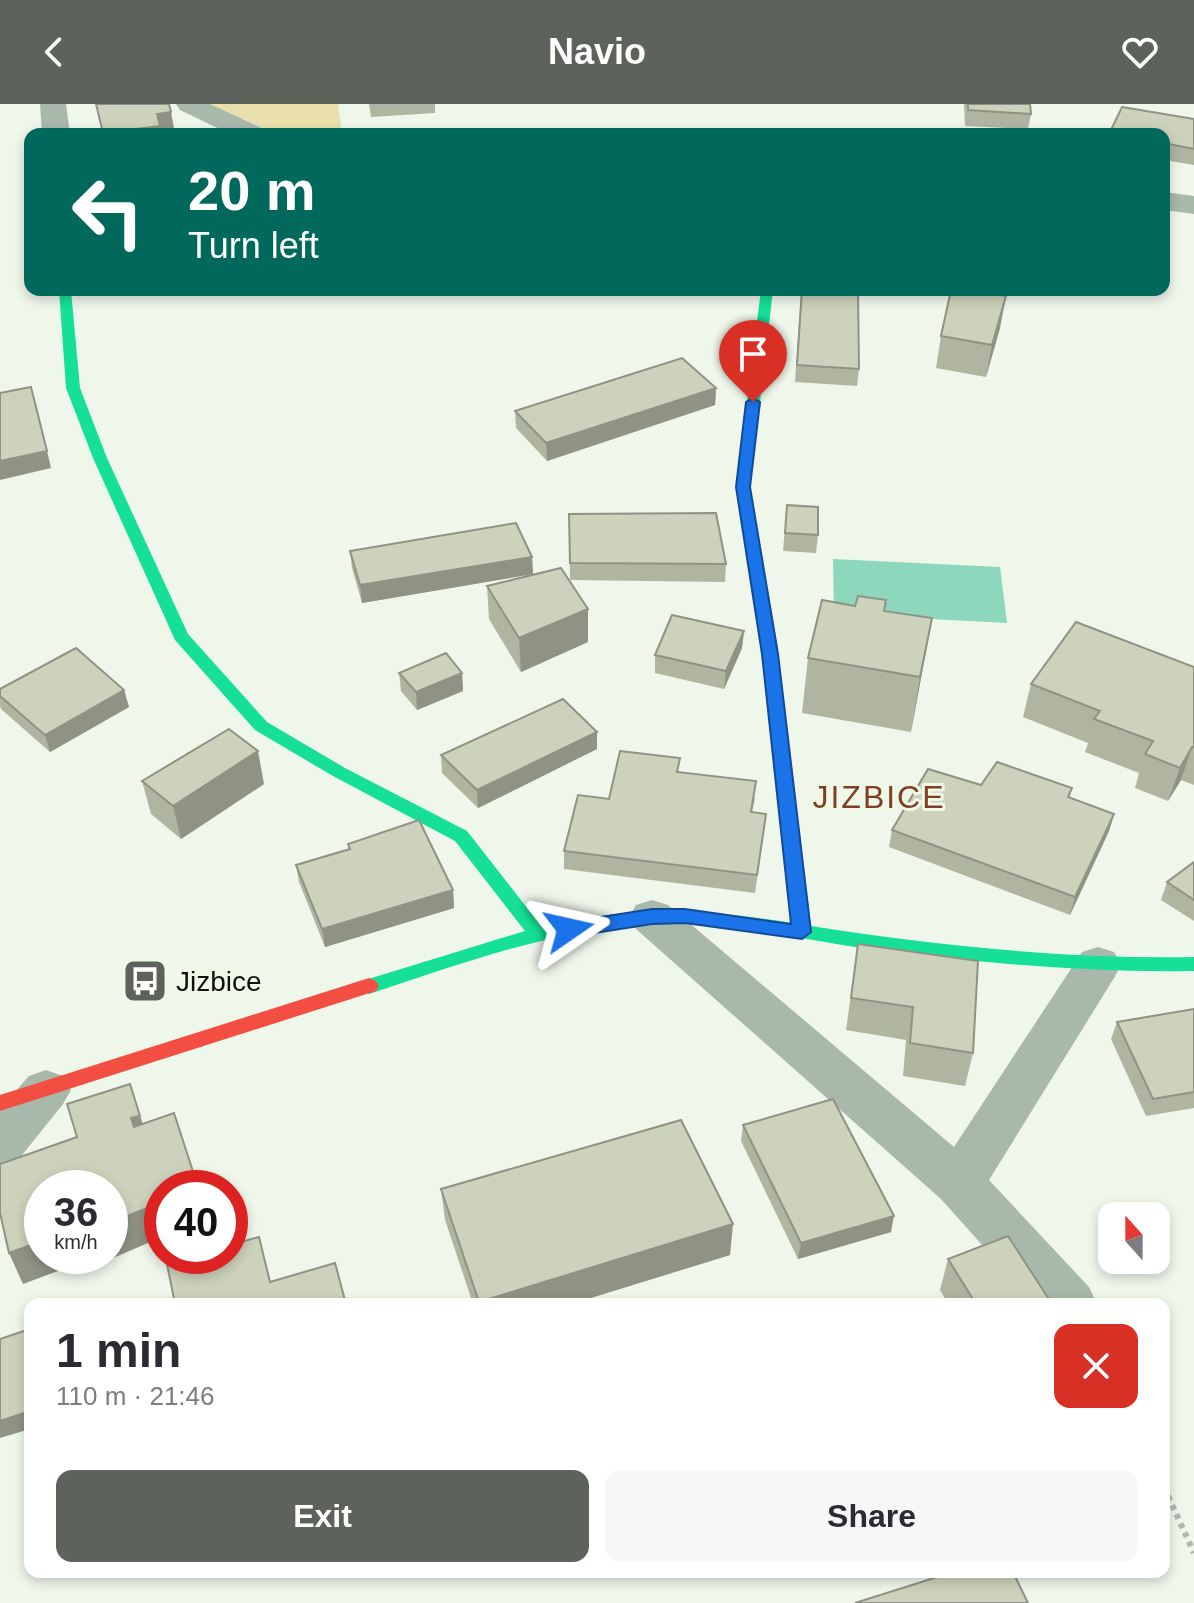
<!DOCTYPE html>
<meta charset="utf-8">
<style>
:root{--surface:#fff;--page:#f7f7f7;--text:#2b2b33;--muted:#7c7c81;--accent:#5d625a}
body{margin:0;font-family:Arial,sans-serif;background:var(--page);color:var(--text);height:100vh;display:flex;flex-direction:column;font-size:30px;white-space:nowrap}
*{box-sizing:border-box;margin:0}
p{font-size:26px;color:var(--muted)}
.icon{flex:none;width:44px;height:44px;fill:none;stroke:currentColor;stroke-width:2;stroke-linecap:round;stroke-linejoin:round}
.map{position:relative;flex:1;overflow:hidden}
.side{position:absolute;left:24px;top:1194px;width:1146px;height:280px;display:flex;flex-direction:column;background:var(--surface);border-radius:16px;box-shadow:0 4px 12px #0003}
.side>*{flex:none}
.hud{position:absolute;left:24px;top:24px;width:1146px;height:168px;border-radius:16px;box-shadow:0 4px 12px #0003;background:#00695c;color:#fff;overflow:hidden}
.needle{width:52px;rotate:339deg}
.buttons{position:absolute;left:1098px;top:1098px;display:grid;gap:16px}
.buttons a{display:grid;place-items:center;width:72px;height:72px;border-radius:16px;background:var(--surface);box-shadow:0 4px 12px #0003;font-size:40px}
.speed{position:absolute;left:24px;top:1066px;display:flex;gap:16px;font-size:40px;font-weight:700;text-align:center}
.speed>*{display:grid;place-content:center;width:104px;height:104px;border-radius:50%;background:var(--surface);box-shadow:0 4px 12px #0003;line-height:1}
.speed small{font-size:20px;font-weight:400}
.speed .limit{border:12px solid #d22;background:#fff;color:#111}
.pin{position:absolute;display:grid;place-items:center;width:68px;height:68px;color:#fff;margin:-82px -34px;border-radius:50% 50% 50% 0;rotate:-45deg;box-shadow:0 0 8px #0007}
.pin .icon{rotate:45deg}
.me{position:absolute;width:88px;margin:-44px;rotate:79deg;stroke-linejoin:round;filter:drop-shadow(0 0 6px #0008)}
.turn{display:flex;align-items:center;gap:28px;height:168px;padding:0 32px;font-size:36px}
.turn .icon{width:104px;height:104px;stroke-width:2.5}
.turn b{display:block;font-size:56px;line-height:68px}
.round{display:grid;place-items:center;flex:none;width:84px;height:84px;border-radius:16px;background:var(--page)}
.headline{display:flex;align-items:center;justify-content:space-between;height:136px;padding:0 32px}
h1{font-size:48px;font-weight:700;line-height:60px}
.primary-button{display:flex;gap:16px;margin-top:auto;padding:16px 32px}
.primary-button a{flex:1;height:92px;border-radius:16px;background:var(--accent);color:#fff;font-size:32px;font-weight:700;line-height:92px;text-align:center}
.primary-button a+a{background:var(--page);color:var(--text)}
header{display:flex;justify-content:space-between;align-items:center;height:104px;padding:0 32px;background:var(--accent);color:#fff;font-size:36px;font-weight:700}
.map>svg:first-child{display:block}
</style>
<header><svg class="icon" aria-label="back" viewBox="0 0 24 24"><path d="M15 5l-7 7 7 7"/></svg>Navio<svg class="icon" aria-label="heart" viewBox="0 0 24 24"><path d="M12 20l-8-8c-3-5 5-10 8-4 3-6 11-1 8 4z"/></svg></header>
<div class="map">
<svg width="1194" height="1499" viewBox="0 0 1194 1499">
<rect width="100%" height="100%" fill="#eff6ea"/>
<path fill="#eae0ac" d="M209 0H338L342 30H277Z"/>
<path fill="#8dd8bd" d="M833 455 1000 463 1007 519 834 510Z"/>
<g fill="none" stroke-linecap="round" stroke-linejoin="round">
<path stroke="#afbaaf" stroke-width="6" stroke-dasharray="5 5" stroke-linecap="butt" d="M1164 1383 1194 1449"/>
<g fill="#a8b8aa" fill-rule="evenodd">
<path d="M40 0H66L70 30H42Z"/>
<path d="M176 0H210L262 24 266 30H230L180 6Z"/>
<path d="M1164 88 1194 92V110L1164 106Z"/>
<path d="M652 796 668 801 954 1043 1082 848 1098 843 1114 848 1121 861 1114 874 989 1076 1089 1183 1097 1200H1035L941 1095 636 825 629 813 636 801Z"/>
<path d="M46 966 63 972 71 986 63 1000 18 1056 0 1062V1005L29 972Z"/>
</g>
<path fill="#16e098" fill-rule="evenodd" d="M59 186H71L80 284 107 354 188 530 267 618 345 664 467 727 542 823C627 802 707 805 792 819L762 550 736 383 761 186H773L750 383 778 550 811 822C938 842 1066 855 1194 853V867C1082 869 972 858 861 844 794 834 725 817 656 820 557 824 463 859 369 890L362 887 359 882 362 877 525 827 455 737 333 672 255 626 175 536 93 354 66 284Z"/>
<path fill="#f24e42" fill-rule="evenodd" d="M369 874 376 877 379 882 376 887 0 1007V991Z"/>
</g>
<g fill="#b0b5a2">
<path d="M369 0H435V9L371 13Z"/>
<path d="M964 0H1030L1031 10 1028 25 965 22Z"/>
<path d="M1194 15V61L1164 56V30Z"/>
<path d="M801 186 859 265 857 282 795 278Z"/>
<path d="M1000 224 986 273 936 264 941 232Z"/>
<path d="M716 284 715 301 547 357 516 324 515 307Z"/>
<path d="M787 401 818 431 816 449 783 447Z"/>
<path d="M569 410 726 460 725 478 570 476Z"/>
<path d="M350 447 532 453 533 470 362 499 352 464Z"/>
<path d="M487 482 588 505V538L521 568 489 515Z"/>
<path d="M884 507 932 514 911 628 802 609 808 554Z"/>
<path d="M744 527 742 544 724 585 655 569V551Z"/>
<path d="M1194 563V681L1181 676 1168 697 1135 684 1139 669 1085 648 1088 639 1023 613 1031 580Z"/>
<path d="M399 569H462L463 587 417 606 401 587Z"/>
<path d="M0 585 124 586 129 603 50 648 1 605 0 601Z"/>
<path d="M597 645 478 704 442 669 441 651Z"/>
<path d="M679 668 755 695 752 708 764 727 755 789 564 765V747L609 695Z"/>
<path d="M142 677 264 680 181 735 151 710Z"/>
<path d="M981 681 1072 684 1069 694 1114 710 1109 727 1070 811 889 743 892 726Z"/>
<path d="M348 740 453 786 454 804 325 843 299 778 296 761 348 745Z"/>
<path d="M1194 758V817L1161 796 1167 778Z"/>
<path d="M858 840 973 949 965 982 903 972 906 936 846 926Z"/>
<path d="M1194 905V1004L1146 1012 1111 935 1117 918Z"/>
<path d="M743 1021 891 1128 798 1155 741 1037Z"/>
<path d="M441 1085 730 1151 571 1200H473L445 1116Z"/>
<path d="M948 1155 1052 1200H948L940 1186Z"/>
</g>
<g fill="#909384">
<path d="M171 8 175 30H103V29L157 10Z"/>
<path d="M1006 192 1000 224 986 273 992 241Z"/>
<path d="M716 284 715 301 547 357 546 339Z"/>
<path d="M36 300 51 364 0 376V357Z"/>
<path d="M532 453 533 470 362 499 360 481Z"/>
<path d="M588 505V538L521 568 519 534Z"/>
<path d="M932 514 922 569 911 628 920 573Z"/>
<path d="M744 527 742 544 724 585 726 567Z"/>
<path d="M462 569 463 587 417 606 416 588Z"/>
<path d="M124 586 129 603 50 648 45 631Z"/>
<path d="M597 628V645L478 704 477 686Z"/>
<path d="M1192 643 1181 676 1168 697 1180 664Z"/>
<path d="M258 647 264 680 181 735 173 702Z"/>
<path d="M1114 710 1109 727 1070 811 1075 793Z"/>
<path d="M453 786 454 804 325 843 322 825Z"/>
<path d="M140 1012 151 1043 142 1046 131 1014Z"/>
<path d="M162 1098V1133L113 1154 110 1148V1119Z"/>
<path d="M894 1112 891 1128 798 1155 801 1139Z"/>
<path d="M733 1120 730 1151 571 1200H479V1198Z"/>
<path d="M42 1137V1152H98L23 1180 9 1149Z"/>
<path d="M30 1307V1325L0 1334V1317Z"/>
</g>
<g fill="#cdd2bc" stroke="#909384" stroke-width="2">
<path d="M96 0H169L171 8 157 10 160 22 103 29Z"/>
<path d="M968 0H1030L1031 10 968 6Z"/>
<path d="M1122 3 1194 15V45L1164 39V30H1109Z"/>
<path d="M815 27 841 30H814Z"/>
<path d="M802 186H858L859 265 797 261Z"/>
<path d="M951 186H970L1006 192 992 241 941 232Z"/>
<path d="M682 254 716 284 546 339 515 307Z"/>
<path d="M31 283 47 347 0 357V289Z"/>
<path d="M787 401 818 403V431L785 429Z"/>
<path d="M716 409 726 460 570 459 569 410Z"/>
<path d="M516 419 532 453 360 481 350 447Z"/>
<path d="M561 464 588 505 519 534 487 482Z"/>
<path d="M858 492 886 496 884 507 932 514 920 573 808 554 822 496 855 502Z"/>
<path d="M672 511 744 527 726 567 655 551Z"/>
<path d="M1076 518 1194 563V643H1192L1180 664 1145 650 1153 637 1094 615 1100 607 1031 580Z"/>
<path d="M76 544 124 586 45 631 0 592V585Z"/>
<path d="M446 549 462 569 416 588 399 569Z"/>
<path d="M563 595 597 628 477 686 441 651Z"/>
<path d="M229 625 258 647 173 702 142 677Z"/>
<path d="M620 647 680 654 677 668 756 677 751 708 766 710 757 771 564 747 578 691 609 695Z"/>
<path d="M997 658 1072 684 1068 693 1114 710 1075 793 892 726 928 665 981 681Z"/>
<path d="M419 716 453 786 322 825 296 761 350 745 348 740Z"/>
<path d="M1194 758V796L1167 778Z"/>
<path d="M858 840 978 857 973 949 910 939 913 903 851 894Z"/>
<path d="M1194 905V988L1153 995 1117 918Z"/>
<path d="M130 980 140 1012 131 1014 134 1023 174 1009 198 1083 162 1084V1098L110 1119V1084H42V1137L9 1149 0 1109V1060L77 1033 67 1000Z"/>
<path d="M833 995 894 1112 801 1139 743 1021Z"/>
<path d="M681 1016 733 1120 479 1198 441 1085Z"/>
<path d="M1008 1132 1052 1200H976L948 1155Z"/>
<path d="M259 1133 270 1178 335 1159 346 1200H175L167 1160 194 1152H230V1141Z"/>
<path d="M30 1225V1307L0 1317V1235Z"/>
<path d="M953 1468H1013L1028 1499H855Z"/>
</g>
<path fill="#1a73e8" stroke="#114b97" stroke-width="2" d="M753 294 760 298 750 383 778 550 811 828 802 835 685 819 652 820 569 833 562 830 559 825 562 820 569 818 652 805H685L791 820 762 550 736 383 746 298Z"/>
<defs>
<g id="bus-square" transform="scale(2.3)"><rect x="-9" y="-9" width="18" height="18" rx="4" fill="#5d625a" stroke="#eefae6"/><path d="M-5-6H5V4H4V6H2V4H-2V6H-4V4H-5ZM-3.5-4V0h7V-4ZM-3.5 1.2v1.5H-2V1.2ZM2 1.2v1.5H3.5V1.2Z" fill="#fff"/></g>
</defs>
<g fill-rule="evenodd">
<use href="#bus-square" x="145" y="877"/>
</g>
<g text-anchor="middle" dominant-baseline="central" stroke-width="6" stroke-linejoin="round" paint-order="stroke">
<g font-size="28" fill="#0e120c" stroke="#eefae6" text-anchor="start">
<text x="176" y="877">Jizbice</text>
</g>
<g font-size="32" letter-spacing="2" fill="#813d27" stroke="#eefae6">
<text x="879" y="693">JIZBICE</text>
</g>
</g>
</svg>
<div class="buttons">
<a><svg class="needle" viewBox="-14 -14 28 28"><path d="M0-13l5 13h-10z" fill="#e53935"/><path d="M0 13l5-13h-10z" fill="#7c7c81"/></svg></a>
</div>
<div class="speed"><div>36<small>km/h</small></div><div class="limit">40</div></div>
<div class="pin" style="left:753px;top:298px;background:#d93025"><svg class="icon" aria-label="arrive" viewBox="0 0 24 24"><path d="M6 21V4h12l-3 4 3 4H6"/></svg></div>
<svg class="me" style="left:569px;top:825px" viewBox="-20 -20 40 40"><path d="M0-17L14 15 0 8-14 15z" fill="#1a73e8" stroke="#fff" stroke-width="4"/></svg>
<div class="hud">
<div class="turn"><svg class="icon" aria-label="left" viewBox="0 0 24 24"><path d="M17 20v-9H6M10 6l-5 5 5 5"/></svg><div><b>20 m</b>Turn left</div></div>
</div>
<section class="side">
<div class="headline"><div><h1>1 min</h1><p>110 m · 21:46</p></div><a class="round" style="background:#d93025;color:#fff"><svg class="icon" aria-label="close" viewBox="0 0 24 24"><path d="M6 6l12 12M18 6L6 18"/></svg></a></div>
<div class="primary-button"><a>Exit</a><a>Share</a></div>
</section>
</div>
